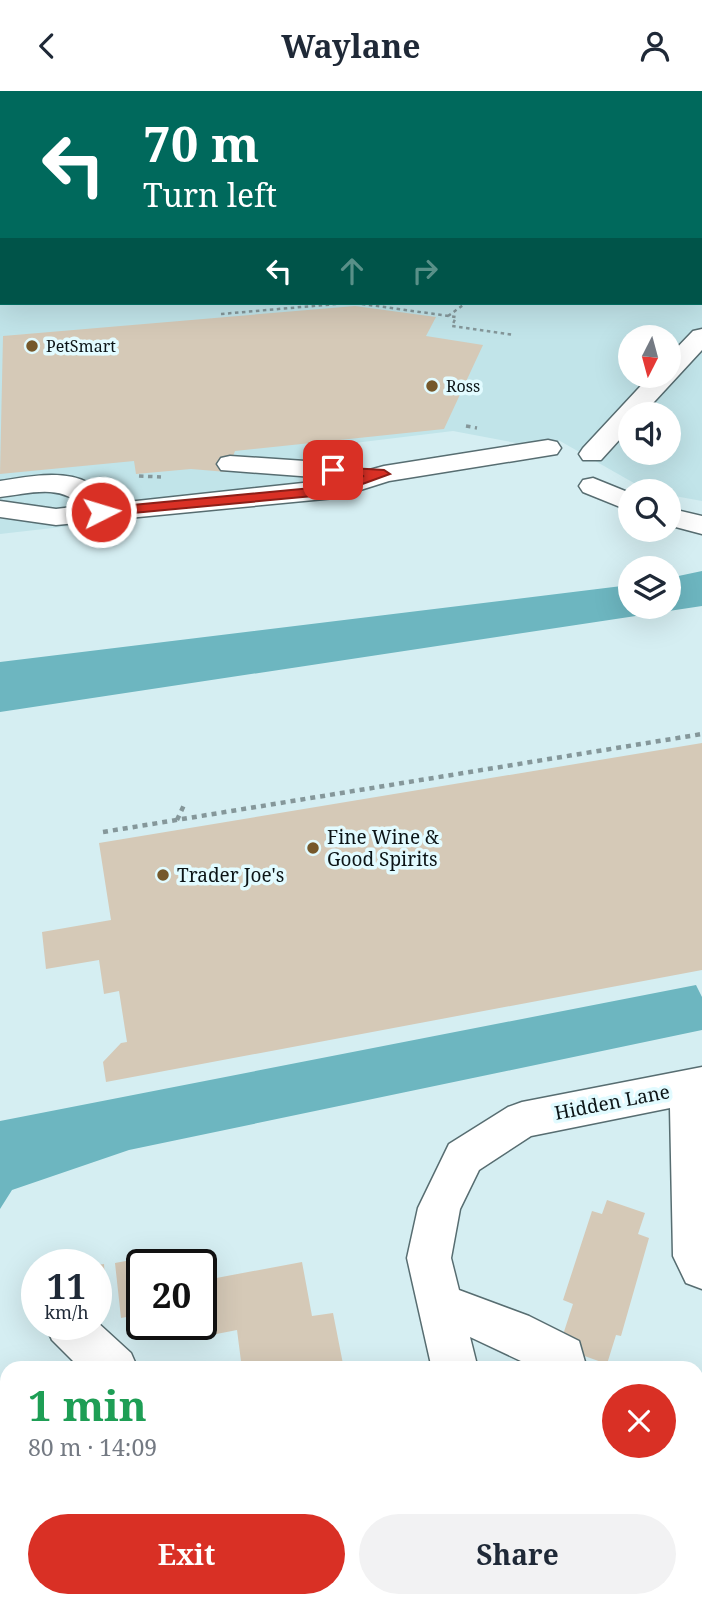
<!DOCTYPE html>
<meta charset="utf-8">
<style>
:root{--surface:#fff;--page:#f2f2f3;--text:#1f2937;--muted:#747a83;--accent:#d93025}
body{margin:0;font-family:"Noto Serif",serif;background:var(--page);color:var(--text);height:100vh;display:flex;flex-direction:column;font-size:26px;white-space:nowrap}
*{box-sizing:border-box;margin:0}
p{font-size:23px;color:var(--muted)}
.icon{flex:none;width:38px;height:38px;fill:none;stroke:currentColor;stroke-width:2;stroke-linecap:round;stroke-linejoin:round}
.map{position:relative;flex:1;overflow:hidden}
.sheet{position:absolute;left:0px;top:1270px;width:704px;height:247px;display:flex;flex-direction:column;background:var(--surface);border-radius:21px 21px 0 0;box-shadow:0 7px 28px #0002}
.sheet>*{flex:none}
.banner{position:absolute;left:0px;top:0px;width:704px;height:214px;box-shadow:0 7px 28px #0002;background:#00695c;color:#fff;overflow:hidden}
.needle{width:46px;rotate:186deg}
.tools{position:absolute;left:618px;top:234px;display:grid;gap:14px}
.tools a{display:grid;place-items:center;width:63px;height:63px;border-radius:50%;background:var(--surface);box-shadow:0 7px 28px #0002;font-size:35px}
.speed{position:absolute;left:21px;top:1158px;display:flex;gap:14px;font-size:35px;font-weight:700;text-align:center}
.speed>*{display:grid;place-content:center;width:91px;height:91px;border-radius:50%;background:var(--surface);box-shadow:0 7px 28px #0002;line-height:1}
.speed small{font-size:18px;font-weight:400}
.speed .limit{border:4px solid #111;border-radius:10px;background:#fff;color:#111}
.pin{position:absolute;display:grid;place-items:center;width:60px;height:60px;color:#fff;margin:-30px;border-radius:14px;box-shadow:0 4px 10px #0006}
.me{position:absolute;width:77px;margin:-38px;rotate:85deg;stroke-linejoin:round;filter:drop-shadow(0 0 5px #0008)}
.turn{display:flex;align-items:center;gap:24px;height:147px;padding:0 28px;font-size:32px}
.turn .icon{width:91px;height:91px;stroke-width:2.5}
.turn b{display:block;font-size:49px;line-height:60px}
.lanes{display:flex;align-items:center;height:66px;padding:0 28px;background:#0003;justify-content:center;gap:35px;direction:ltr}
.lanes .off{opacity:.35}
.round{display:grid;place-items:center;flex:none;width:74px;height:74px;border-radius:37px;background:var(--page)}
.summary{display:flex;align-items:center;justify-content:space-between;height:119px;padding:0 28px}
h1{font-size:42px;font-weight:700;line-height:52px;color:#1e9e55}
.cta{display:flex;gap:14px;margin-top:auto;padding:14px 28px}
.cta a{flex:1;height:80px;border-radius:42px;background:var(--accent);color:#fff;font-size:28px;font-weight:700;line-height:80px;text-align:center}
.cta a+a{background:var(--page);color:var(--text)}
header{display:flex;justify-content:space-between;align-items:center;height:91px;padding:0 28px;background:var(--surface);font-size:32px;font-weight:700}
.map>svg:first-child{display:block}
</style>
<header><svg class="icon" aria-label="back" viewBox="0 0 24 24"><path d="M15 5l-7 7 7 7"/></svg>Waylane<svg class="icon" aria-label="person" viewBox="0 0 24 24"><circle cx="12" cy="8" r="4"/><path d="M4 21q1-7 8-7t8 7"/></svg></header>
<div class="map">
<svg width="702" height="1516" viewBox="0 0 702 1516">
<rect width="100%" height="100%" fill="#d5eef2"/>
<g fill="#c1e4e9" fill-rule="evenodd">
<path d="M0 0H684L685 2H2L0 74Z"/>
<path d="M702 147V410L669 404 668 401 648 400 560 350 516 352 453 340 346 353 360 402 0 443V160L2 212H702ZM630 247H668V285H630ZM630 324H668V362H630Z"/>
</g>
<g fill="#6db6c0">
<path d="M702 480V515L0 621V571L630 494V516H668L669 487Z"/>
<path d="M696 894 702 906V939L129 1059 12 1099 0 1118V1030Z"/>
</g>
<g fill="#d5c9b7">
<path d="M355 215 436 226 426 245 483 254 444 338 235 360 227 381 191 378 136 383 134 370 0 383 3 245Z"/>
<path d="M702 652V879L106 991 103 971 121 952 127 951 119 900 104 903 99 869 46 878 42 841 111 829 99 752Z"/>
<path d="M607 1109 645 1122 638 1143 649 1147 621 1245 616 1244 607 1273 559 1256 573 1213 563 1209 592 1120 602 1123Z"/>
<path d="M190 1158 192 1174H142V1223L121 1227 115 1172Z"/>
<path d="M302 1171 312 1225 333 1222 344 1278H287L286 1271 242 1278 237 1239 201 1246V1197L212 1195 211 1188Z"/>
<path d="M104 1173 106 1202 96 1203V1174Z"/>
<path d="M696 1435 702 1436V1516H475V1510H696Z"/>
</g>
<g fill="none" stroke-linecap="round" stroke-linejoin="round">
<g stroke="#576d71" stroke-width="3">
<g id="minor">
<path d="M702 238V259L642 324H630V337L601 369H583L579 363 583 357 650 285H668V266L693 240Z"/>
<path d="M548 349 557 351 561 357 557 363 389 390 335 407 56 434 0 426V410L56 418 81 415C61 392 27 403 0 406V390C28 386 63 378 89 392 97 396 103 406 109 413L340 388 221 379 217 373 221 367 230 365 349 373 359 375 362 381 384 375Z"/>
<path d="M593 387 630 402V420L583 401 579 395 583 389Z"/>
<path d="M668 417 702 425V443L668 434Z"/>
<path d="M702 976V1198L686 1192 673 1165 670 1017 531 1045 479 1079 460 1118 451 1167 459 1199 529 1225 579 1250 587 1278H538L470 1246 478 1278H432L407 1167 418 1117 449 1053 508 1016 522 1011Z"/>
<path d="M96 1230 131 1262 138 1278H81L52 1249 45 1234H96Z"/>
<path d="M245 1510H300L298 1516H242Z"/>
<path d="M376 1510H426L427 1516H375Z"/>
</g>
</g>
<g stroke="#ced0d0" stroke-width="3">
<rect id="major" x="0" y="90" width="2" height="14"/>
</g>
<g stroke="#85979a" stroke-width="2.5" stroke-dasharray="3.5 3.5" stroke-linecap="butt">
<path d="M355 212 456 226 452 235 514 244"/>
<path d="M221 223 348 212"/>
<path d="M448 225 466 212"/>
</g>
<g stroke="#85979a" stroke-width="3.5" stroke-dasharray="4.5 4.5" stroke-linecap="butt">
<path d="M466 335 477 337"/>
<path d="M139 385 161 386"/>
</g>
<g stroke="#85979a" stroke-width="4.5" stroke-dasharray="5 5" stroke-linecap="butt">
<path d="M177 729 184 714"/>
<path d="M103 741 702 643"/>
</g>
<use href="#minor" fill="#fff" fill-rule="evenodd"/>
<use href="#major" fill="#73f0fd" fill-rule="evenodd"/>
</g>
<path fill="#d93025" stroke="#8d1f18" stroke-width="2" d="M333 376 384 379 390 383 335 403 101 425 95 421 101 417 333 395 364 385 329 382 327 379Z"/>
<g fill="#75582b" stroke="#e2fbff" stroke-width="2.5">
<circle cx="32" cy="255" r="7"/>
<circle cx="432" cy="295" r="7"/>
<circle cx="313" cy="757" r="7"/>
<circle cx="163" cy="784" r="7"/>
</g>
<g text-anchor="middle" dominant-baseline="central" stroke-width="7" stroke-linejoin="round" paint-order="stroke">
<g font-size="16" fill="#0c1416" stroke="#e2fbff" text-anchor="start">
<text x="46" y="255">PetSmart</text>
<text x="446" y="295">Ross</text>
</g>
<g font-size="19" fill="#0c1416" stroke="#e2fbff" text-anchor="start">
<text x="327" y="746">Fine Wine &amp;<tspan x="327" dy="22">Good Spirits</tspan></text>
<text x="177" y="784">Trader Joe's</text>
</g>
<g font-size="19" fill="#0c1416" stroke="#e2fbff">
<text transform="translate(612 1011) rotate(-11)">Hidden Lane</text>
</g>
</g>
</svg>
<div class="tools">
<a><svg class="needle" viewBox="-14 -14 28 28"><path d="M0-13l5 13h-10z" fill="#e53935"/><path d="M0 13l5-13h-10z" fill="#747a83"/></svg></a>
<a><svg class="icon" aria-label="sound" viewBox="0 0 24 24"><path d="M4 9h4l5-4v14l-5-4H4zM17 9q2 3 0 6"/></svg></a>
<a><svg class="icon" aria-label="search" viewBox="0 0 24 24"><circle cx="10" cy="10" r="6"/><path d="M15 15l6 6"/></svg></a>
<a><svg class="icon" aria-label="layers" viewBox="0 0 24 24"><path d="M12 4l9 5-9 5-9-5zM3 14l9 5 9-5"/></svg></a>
</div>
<div class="speed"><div>11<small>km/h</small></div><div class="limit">20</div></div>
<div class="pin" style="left:333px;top:379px;background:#d93025"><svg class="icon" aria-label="arrive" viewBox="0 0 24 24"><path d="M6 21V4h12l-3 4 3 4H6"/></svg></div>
<svg class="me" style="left:101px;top:421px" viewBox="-20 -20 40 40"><circle r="17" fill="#d93025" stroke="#fff" stroke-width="3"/><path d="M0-11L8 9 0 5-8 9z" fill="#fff"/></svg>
<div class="banner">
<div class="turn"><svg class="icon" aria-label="left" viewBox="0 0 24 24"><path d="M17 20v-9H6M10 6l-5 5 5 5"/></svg><div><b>70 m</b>Turn left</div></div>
<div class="lanes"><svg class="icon" aria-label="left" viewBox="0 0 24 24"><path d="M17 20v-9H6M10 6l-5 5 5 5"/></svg><svg class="icon off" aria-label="ahead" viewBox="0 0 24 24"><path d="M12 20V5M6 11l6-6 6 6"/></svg><svg class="icon off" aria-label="right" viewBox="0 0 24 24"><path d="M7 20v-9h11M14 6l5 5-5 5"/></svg></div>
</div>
<section class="sheet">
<div class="summary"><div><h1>1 min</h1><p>80 m · 14:09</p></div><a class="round" style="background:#d93025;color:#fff"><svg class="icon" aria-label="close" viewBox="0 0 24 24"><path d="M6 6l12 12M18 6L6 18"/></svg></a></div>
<div class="cta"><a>Exit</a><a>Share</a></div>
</section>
</div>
